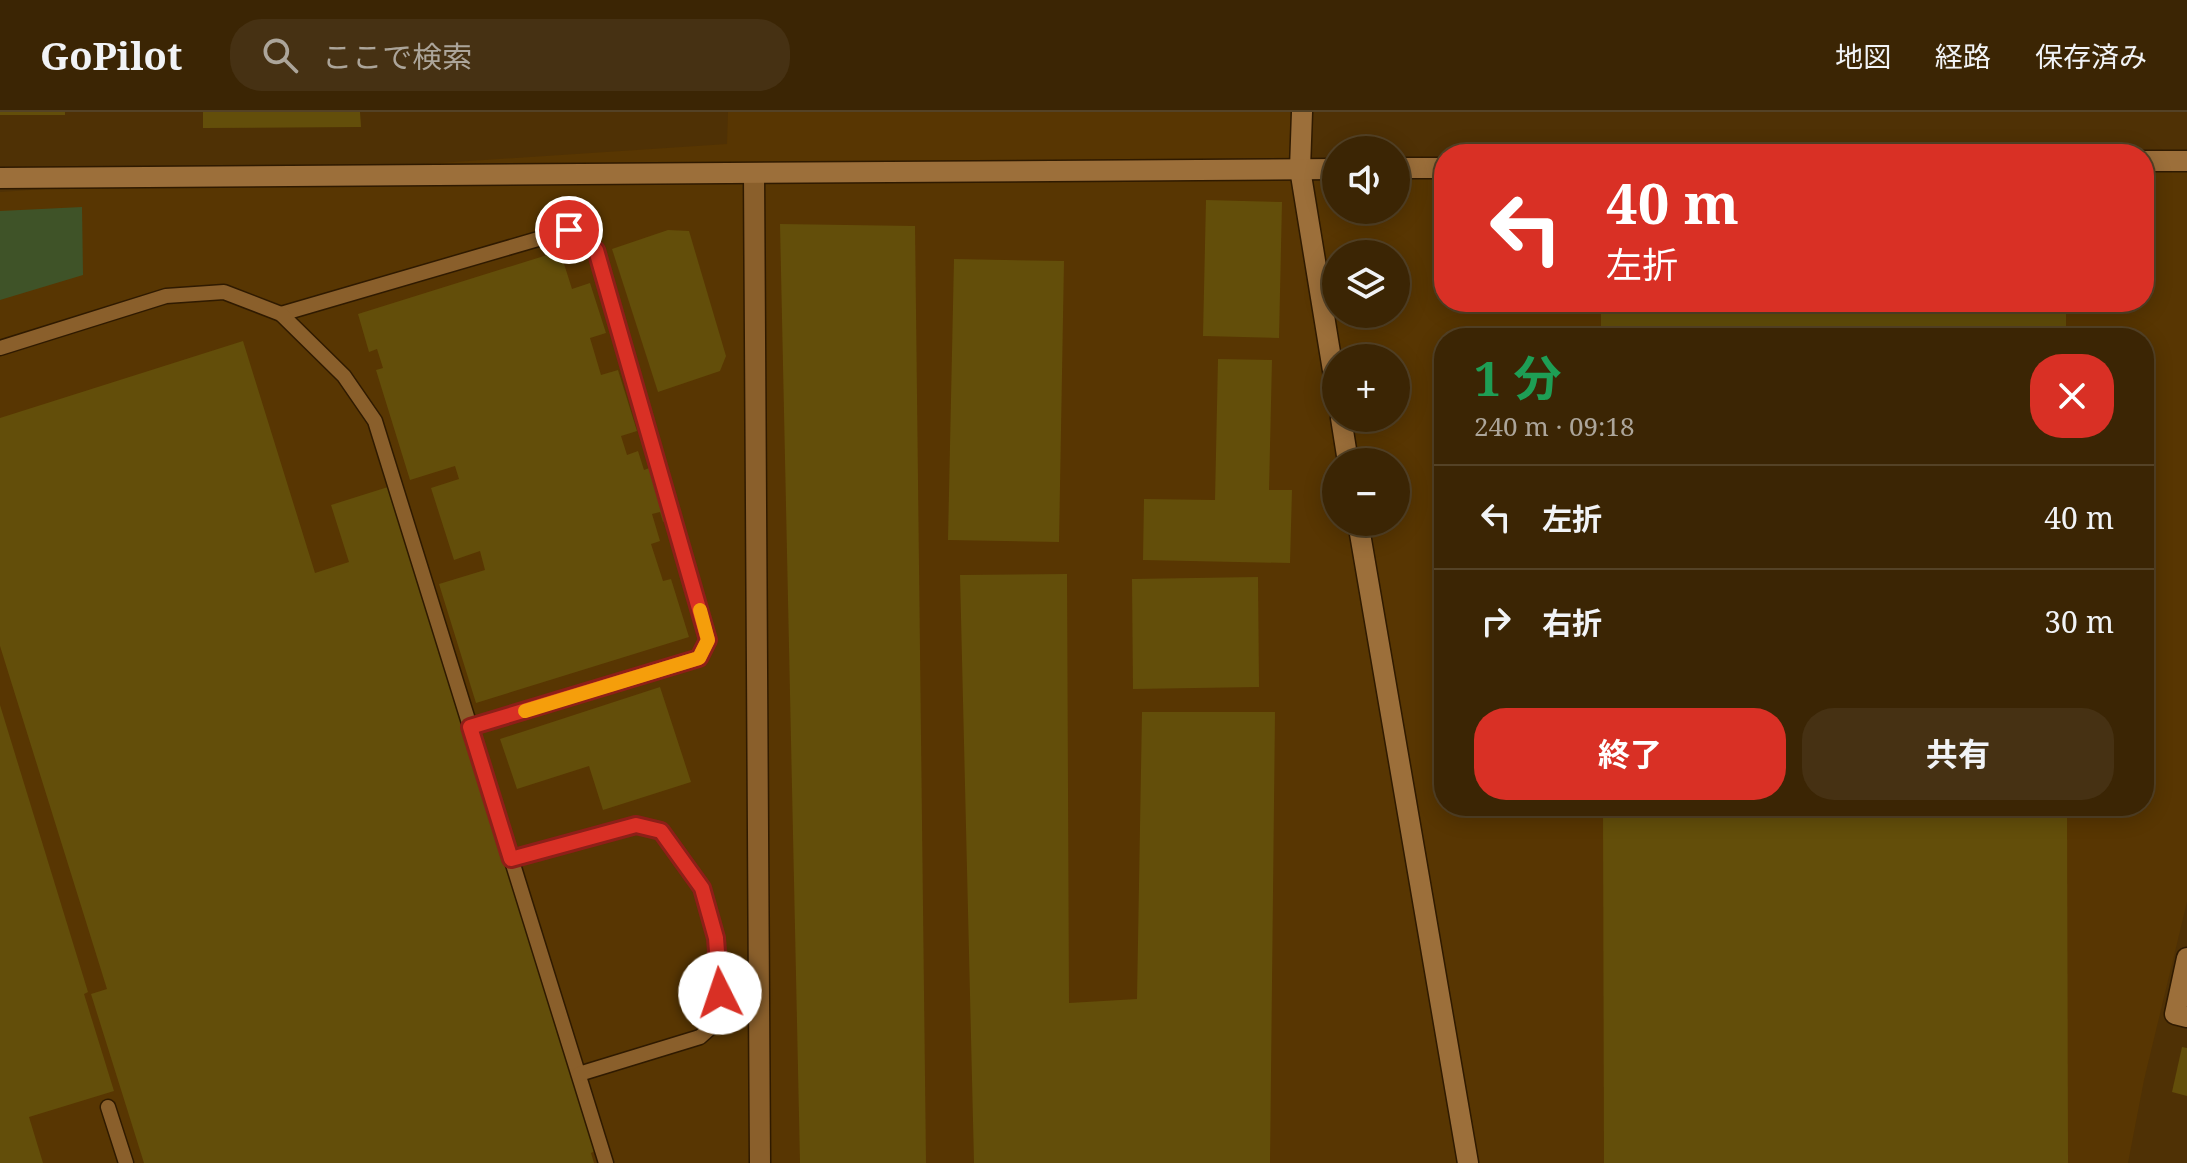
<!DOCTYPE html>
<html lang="ja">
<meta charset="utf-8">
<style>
:root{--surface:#3b2504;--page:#463113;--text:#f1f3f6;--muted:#aca59a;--line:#544226;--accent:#d93025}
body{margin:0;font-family:"Noto Serif","Noto Sans JP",serif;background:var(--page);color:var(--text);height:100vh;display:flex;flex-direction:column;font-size:30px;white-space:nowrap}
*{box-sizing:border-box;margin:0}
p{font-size:26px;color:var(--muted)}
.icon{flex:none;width:44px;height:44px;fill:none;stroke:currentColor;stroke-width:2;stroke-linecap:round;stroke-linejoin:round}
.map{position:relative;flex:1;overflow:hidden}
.side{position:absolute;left:1434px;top:216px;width:720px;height:488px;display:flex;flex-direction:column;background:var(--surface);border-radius:32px;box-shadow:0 4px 20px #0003,0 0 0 2px var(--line)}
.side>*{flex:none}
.top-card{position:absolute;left:1434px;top:32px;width:720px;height:168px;border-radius:32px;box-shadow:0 4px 20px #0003,0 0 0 2px var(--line);background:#d93025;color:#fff;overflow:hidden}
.fabs{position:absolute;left:1322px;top:24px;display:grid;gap:16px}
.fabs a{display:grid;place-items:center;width:88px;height:88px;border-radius:50%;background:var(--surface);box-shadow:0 4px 20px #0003,0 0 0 2px var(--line);font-size:40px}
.pin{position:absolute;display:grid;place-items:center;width:68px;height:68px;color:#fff;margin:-34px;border:4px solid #fff;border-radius:50%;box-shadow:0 2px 8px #0007}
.me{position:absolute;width:88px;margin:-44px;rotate:356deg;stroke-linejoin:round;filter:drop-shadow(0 0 6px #0008)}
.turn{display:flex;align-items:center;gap:28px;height:168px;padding:0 40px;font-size:36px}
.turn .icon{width:104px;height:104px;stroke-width:2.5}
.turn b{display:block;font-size:56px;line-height:68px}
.round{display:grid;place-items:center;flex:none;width:84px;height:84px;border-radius:32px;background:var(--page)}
.headline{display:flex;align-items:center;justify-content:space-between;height:136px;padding:0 40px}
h1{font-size:48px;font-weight:700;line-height:60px;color:#1e9e55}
.primary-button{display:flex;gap:16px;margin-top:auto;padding:16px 40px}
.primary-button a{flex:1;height:92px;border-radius:32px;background:var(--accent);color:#fff;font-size:32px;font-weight:700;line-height:92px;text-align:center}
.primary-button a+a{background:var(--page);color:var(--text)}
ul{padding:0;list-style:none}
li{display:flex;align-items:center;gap:24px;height:104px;padding:0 40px;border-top:2px solid var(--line)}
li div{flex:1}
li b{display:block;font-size:30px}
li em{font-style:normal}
header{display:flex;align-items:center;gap:48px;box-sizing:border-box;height:112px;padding:0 40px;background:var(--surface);border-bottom:2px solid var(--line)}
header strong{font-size:38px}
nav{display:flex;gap:44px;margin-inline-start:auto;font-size:28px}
.search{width:560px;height:72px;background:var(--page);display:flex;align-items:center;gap:20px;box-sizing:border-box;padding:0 28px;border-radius:32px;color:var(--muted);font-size:30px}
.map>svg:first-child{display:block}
</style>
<header>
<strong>GoPilot</strong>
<div class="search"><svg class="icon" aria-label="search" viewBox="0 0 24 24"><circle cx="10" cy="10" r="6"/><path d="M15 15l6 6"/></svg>ここで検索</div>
<nav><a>地図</a><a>経路</a><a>保存済み</a></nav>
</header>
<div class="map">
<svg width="2187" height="1051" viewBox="0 0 2187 1051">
<rect width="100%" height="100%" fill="#4f3105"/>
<path fill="#583602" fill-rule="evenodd" d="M728 0H1302L1300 57H1336V98H1396V57L1444 56V190H2144V50L2187 49V790L2144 968 2128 1051H0V80L727 32ZM1336 142H1396V202H1336ZM1444 226H2144V694H1444ZM1336 246H1396V306H1336ZM1336 350H1396V410H1336Z"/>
<path fill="#3f5328" d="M82 95 83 163 0 188V99Z"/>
<g fill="#634e0a">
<rect x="0" y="0" width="65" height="3"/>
<path d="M203 0H360L361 15 203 16Z"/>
<path d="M1206 88 1282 90 1279 226 1203 224Z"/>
<path d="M780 112 915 114 926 1051H800Z"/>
<path d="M668 118 689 119 726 244 720 259 658 280 612 137Z"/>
<path d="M560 139 572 177 590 171 606 221 590 226 601 263 618 258 637 319 621 324 627 343 638 339 644 358 652 355 668 408 663 410 660 400 652 402 660 429 651 432 663 469 671 467 689 525 476 591 439 472 485 458 480 439 454 448 431 376 459 367 455 354 410 368 376 258 383 256 377 237 369 240 358 202Z"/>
<path d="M954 147 1064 149 1059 430 948 428Z"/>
<rect x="1601" y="190" width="465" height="36"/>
<path d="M243 229 315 461 349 450 331 393 388 375 595 1039 591 1041 594 1051H144L91 882 107 877 0 534V306Z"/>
<path d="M1218 247 1272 248 1269 378H1292L1290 451 1143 448 1144 387 1215 388Z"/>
<path d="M1067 462 1069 891 1137 887 1142 600H1275L1270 1051H974L960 463Z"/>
<path d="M1258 465 1259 575 1133 577 1132 467Z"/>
<path d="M660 575 691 670 603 698 589 654 517 677 500 627Z"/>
<path d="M0 593 88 880 84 882 114 979 29 1005 43 1051H0Z"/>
<path d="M1603 694H2067L2068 1051H1604Z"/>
<path d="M2182 935 2187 936V984L2172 980Z"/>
</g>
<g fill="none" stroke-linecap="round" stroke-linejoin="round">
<g stroke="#2f1a00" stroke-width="17">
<g id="lane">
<path d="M281 202 569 118 596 138 708 528 699 546 470 615"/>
<path d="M0 236 166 184 224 180 281 202 344 264 375 309 606 1051"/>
<path d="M511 747 636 713 661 719 702 776 716 826 720 881 719 908 700 925 579 962"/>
<path d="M108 995 126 1051"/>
</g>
</g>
<g stroke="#2f1a00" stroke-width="23">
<path id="street" d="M754 62 760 1051"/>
</g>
<g stroke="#2f1a00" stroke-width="23">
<g id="secondary">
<path d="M1302 0 1300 57 1336 277"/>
<path d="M2144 49H2187"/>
<path d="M1396 56H1444"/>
<path d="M0 66 1336 57"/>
<path d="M1341 306 1348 350"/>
<path d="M1358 410 1468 1051"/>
<path d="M2187 846 2175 902 2187 905"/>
</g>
</g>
<use href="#lane" stroke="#8a5f2b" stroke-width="14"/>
<use href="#street" stroke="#8a5f2b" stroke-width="20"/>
<use href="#secondary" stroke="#9c6f3a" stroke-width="20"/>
</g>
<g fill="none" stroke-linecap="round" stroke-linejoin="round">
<g stroke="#8d1f18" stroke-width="20">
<path id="route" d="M569 118 596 138 708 528 699 546 470 615 511 747 636 713 661 719 702 776 716 826 720 881"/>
</g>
<use href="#route" stroke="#d93025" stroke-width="14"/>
<path stroke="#f59e0b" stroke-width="14" d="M525 599 699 546 708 528 700 498"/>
</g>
</svg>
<div class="fabs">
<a><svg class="icon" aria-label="sound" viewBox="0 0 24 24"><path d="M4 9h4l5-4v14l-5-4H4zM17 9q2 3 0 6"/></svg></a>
<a><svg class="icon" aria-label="layers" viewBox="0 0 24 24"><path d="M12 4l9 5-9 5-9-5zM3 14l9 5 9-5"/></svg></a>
<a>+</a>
<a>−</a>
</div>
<div class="pin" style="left:569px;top:118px;background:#d93025"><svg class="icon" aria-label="arrive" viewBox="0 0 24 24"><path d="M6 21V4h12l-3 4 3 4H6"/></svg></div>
<svg class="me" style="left:720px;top:881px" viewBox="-20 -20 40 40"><circle r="19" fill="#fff"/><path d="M0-13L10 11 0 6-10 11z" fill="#d93025"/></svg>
<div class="top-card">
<div class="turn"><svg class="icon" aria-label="left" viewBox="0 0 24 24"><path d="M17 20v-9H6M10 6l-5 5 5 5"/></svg><div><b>40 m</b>左折</div></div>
</div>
<section class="side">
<div class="headline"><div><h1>1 分</h1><p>240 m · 09:18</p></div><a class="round" style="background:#d93025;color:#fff"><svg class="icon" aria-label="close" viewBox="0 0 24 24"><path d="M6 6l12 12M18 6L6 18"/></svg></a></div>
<ul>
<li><svg class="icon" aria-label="left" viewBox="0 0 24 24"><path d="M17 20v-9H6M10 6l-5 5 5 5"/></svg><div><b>左折</b></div><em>40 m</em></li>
<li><svg class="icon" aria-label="right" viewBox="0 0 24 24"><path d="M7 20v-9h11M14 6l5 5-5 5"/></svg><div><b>右折</b></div><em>30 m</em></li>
</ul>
<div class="primary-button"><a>終了</a><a>共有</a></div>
</section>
</div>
